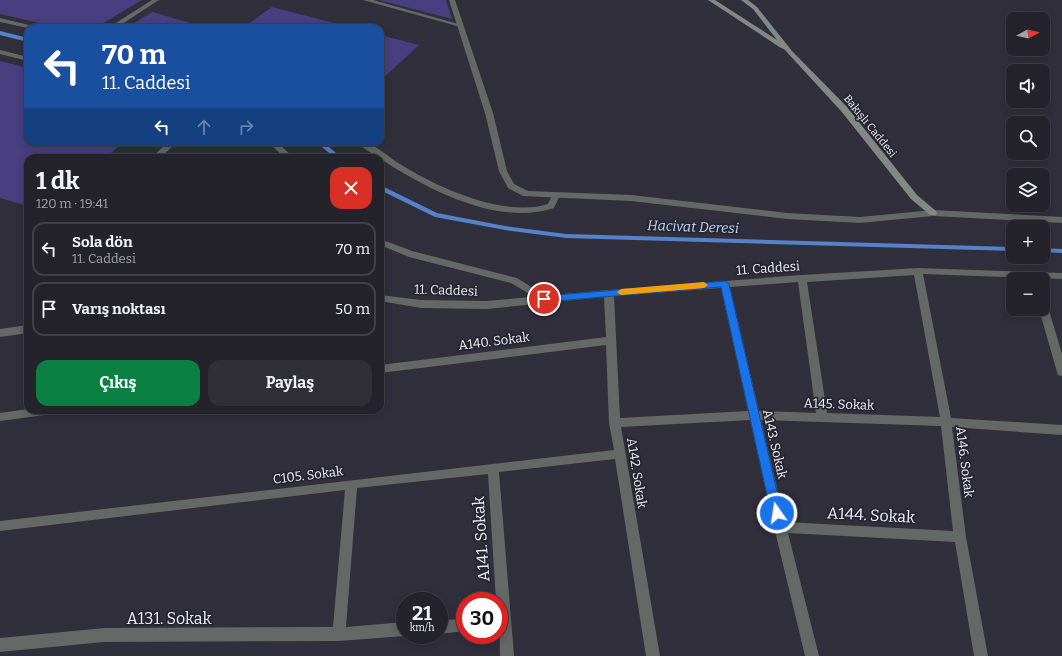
<!DOCTYPE html>
<html lang="tr">
<meta charset="utf-8">
<style>
:root{--surface:#24232c;--page:#302f38;--text:#f1f3f6;--muted:#a3a4a9;--line:#414048;--accent:#0b8043}
body{margin:0;font-family:Bitter,serif;background:var(--page);color:var(--text);height:100vh;display:flex;flex-direction:column;font-size:15px;white-space:nowrap}
*{box-sizing:border-box;margin:0}
p{font-size:13px;color:var(--muted)}
.icon{flex:none;width:22px;height:22px;fill:none;stroke:currentColor;stroke-width:2;stroke-linecap:round;stroke-linejoin:round}
.map{position:relative;flex:1;overflow:hidden}
.details{position:absolute;left:24px;top:154px;width:360px;height:260px;display:flex;flex-direction:column;background:var(--surface);border-radius:12px;box-shadow:0 2px 10px #0003,0 0 0 1px var(--line)}
.details>*{flex:none}
.top-card{position:absolute;left:24px;top:24px;width:360px;height:122px;border-radius:12px;box-shadow:0 2px 10px #0003,0 0 0 1px var(--line);background:#1a4fa0;color:#fff;overflow:hidden}
.needle{width:26px;rotate:82deg}
.tools{position:absolute;left:1006px;top:12px;display:grid;gap:8px}
.tools a{display:grid;place-items:center;width:44px;height:44px;border-radius:8px;background:var(--surface);box-shadow:0 2px 10px #0003,0 0 0 1px var(--line);font-size:20px}
.speed{position:absolute;left:396px;top:592px;display:flex;gap:8px;font-size:20px;font-weight:700;text-align:center}
.speed>*{display:grid;place-content:center;width:52px;height:52px;border-radius:50%;background:var(--surface);box-shadow:0 2px 10px #0003,0 0 0 1px var(--line);line-height:1}
.speed small{font-size:10px;font-weight:400}
.speed .limit{border:6px solid #d22;background:#fff;color:#111}
.pin{position:absolute;display:grid;place-items:center;width:34px;height:34px;color:#fff;margin:-17px;border:2px solid #fff;border-radius:50%;box-shadow:0 1px 4px #0007}
.me{position:absolute;width:44px;margin:-22px;rotate:347deg;stroke-linejoin:round;filter:drop-shadow(0 0 3px #0008)}
.turn{display:flex;align-items:center;gap:14px;height:84px;padding:0 12px;font-size:18px}
.turn .icon{width:52px;height:52px;stroke-width:2.5}
.turn b{display:block;font-size:28px;line-height:34px}
.lanes{display:flex;align-items:center;height:38px;padding:0 12px;background:#0003;justify-content:center;gap:20px;direction:ltr}
.lanes .off{opacity:.35}
.round{display:grid;place-items:center;flex:none;width:42px;height:42px;border-radius:12px;background:var(--page)}
.overview{display:flex;align-items:center;justify-content:space-between;height:68px;padding:0 12px}
h1{font-size:24px;font-weight:700;line-height:30px}
.action{display:flex;gap:8px;margin-top:auto;padding:8px 12px}
.action a{flex:1;height:46px;border-radius:12px;background:var(--accent);color:#fff;font-size:16px;font-weight:700;line-height:46px;text-align:center}
.action a+a{background:var(--page);color:var(--text)}
ul{padding:0;list-style:none}
li{display:flex;align-items:center;gap:12px;height:54px;margin:0 8px 6px;padding:0 4px;border:2px solid var(--line);border-radius:12px}
li div{flex:1}
li b{display:block;font-size:15px}
li em{font-style:normal}
.map>svg:first-child{display:block}
</style>
<div class="map">
<svg width="1062" height="656" viewBox="0 0 1062 656">
<rect width="100%" height="100%" fill="#302f3b"/>
<g fill="#493f80">
<path d="M0 0H142L95 28H61L0 14Z"/>
<path d="M379 0H446L452 19Z"/>
<path d="M272 7 353 28H243Z"/>
<path d="M152 12 208 28H126Z"/>
<path d="M380 35 419 45 380 81Z"/>
<path d="M0 61 28 68V142H124L105 158H28V206L0 198Z"/>
</g>
<g fill="none" stroke-linecap="round" stroke-linejoin="round">
<g fill="#5682ca" fill-rule="evenodd">
<path d="M0 31 28 38V42L0 35Z"/>
<path d="M316 142H323L342 158H335Z"/>
<path d="M380 185 437 213 505 226 566 234 1013 247V251L566 238 505 230 435 217 380 190Z"/>
<path d="M1043 248 1062 249V253L1043 252Z"/>
</g>
<g fill="#646966" fill-rule="evenodd">
<path d="M152 0H159L116 28H108Z"/>
<path d="M363 0H373L462 25 457 26Z"/>
<path d="M0 18 37 27 38 28H28L0 22Z"/>
<path d="M0 50 28 57V61L0 54Z"/>
<path d="M168 142H177L160 158H151Z"/>
<path d="M268 142H277L294 158H285Z"/>
<path d="M357 142C360 142 364 141 366 142 374 144 391 159 400 164 436 187 504 218 548 204L553 193H559L560 195 554 208C497 227 425 188 379 158 372 153 363 149 357 142Z"/>
<path d="M380 239 412 251 517 278 547 297 549 299 547 301H541L511 283 409 257 380 245Z"/>
</g>
<g fill="#646966" fill-rule="evenodd">
<path d="M449 0H455L493 113 507 171 514 184 528 191 631 195 787 213 860 217 933 210 1062 217V223L933 216 860 223 787 219 631 201 523 196 508 188 499 171 485 113Z"/>
<path d="M918 268 1062 273V279L923 274 951 418 1062 425V435L952 427 966 537 988 656H974L955 542 788 533 819 656H805L774 527 750 420 621 427 660 656H646L615 459 499 472 514 656H500L499 601H496L488 474 357 488 346 627 405 622V635H406L405 636 339 641 104 642 0 652V638L104 628 333 627 345 490 0 531V521L614 450 609 423 606 345 380 373V365L606 337 604 297 487 309 421 308 380 301V295L421 300 487 301 609 290 802 275ZM914 275 940 417 827 413 807 282ZM798 282 816 413 759 411 730 287ZM721 288 748 411 620 418 614 296ZM761 420 941 426 953 531 785 522Z"/>
<path d="M1043 303 1048 307 1062 354V376L1058 375 1057 372 1039 309H1043Z"/>
<path d="M28 325V333L0 337V329Z"/>
<path d="M28 409 57 410 56 413 52 414 0 421V413Z"/>
<path d="M465 619V631L439 634V620Z"/>
</g>
<path fill="#808983" fill-rule="evenodd" d="M708 0H715L777 40 753 9 741 0H748L757 7 792 51 847 107 917 195 936 211 937 213 936 215H930L911 199 841 111 784 49 781 48Z"/>
</g>
<path fill="#1a73e8" stroke="#114b97" d="M725 281 729 284 782 513 781 516 777 517 773 516 771 513 721 287 544 302 540 299 544 296Z"/>
<path fill="#f59e0b" d="M704 282 708 285 704 288 621 295 617 292 621 289Z"/>
<g text-anchor="middle" dominant-baseline="central" stroke-width="3.5" stroke-linejoin="round" paint-order="stroke">
<g font-size="11" fill="#f1f1f9" stroke="#262530">
<text transform="translate(870 126) rotate(51)">Bakışlı Caddesi</text>
</g>
<g font-size="13" fill="#f1f1f9" stroke="#262530">
<text transform="translate(768 268) rotate(-4)">11. Caddesi</text>
<text transform="translate(446 290) rotate(2)">11. Caddesi</text>
<text transform="translate(494 341) rotate(-7)">A140. Sokak</text>
<text transform="translate(839 404) rotate(2)">A145. Sokak</text>
<text transform="translate(775 444) rotate(77)">A143. Sokak</text>
<text transform="translate(965 462) rotate(83)">A146. Sokak</text>
<text transform="translate(637 473) rotate(81)">A142. Sokak</text>
<text transform="translate(308 475) rotate(-7)">C105. Sokak</text>
</g>
<g font-size="14" font-style="italic" fill="#bfd7fe" stroke="#262530">
<text transform="translate(693 227) rotate(2)">Hacivat Deresi</text>
</g>
<g font-size="16" fill="#f1f1f9" stroke="#262530">
<text transform="translate(871 515) rotate(3)">A144. Sokak</text>
<text transform="translate(481 539) rotate(-94)">A141. Sokak</text>
<text x="169" y="618">A131. Sokak</text>
</g>
</g>
</svg>
<div class="tools">
<a><svg class="needle" viewBox="-14 -14 28 28"><path d="M0-13l5 13h-10z" fill="#e53935"/><path d="M0 13l5-13h-10z" fill="#a3a4a9"/></svg></a>
<a><svg class="icon" aria-label="sound" viewBox="0 0 24 24"><path d="M4 9h4l5-4v14l-5-4H4zM17 9q2 3 0 6"/></svg></a>
<a><svg class="icon" aria-label="search" viewBox="0 0 24 24"><circle cx="10" cy="10" r="6"/><path d="M15 15l6 6"/></svg></a>
<a><svg class="icon" aria-label="layers" viewBox="0 0 24 24"><path d="M12 4l9 5-9 5-9-5zM3 14l9 5 9-5"/></svg></a>
<a>+</a>
<a>−</a>
</div>
<div class="speed"><div>21<small>km/h</small></div><div class="limit">30</div></div>
<div class="pin" style="left:544px;top:299px;background:#d93025"><svg class="icon" aria-label="arrive" viewBox="0 0 24 24"><path d="M6 21V4h12l-3 4 3 4H6"/></svg></div>
<svg class="me" style="left:777px;top:513px" viewBox="-20 -20 40 40"><circle r="17" fill="#1a73e8" stroke="#fff" stroke-width="3"/><path d="M0-11L8 9 0 5-8 9z" fill="#fff"/></svg>
<div class="top-card">
<div class="turn"><svg class="icon" aria-label="left" viewBox="0 0 24 24"><path d="M17 20v-9H6M10 6l-5 5 5 5"/></svg><div><b>70 m</b>11. Caddesi</div></div>
<div class="lanes"><svg class="icon" aria-label="left" viewBox="0 0 24 24"><path d="M17 20v-9H6M10 6l-5 5 5 5"/></svg><svg class="icon off" aria-label="ahead" viewBox="0 0 24 24"><path d="M12 20V5M6 11l6-6 6 6"/></svg><svg class="icon off" aria-label="right" viewBox="0 0 24 24"><path d="M7 20v-9h11M14 6l5 5-5 5"/></svg></div>
</div>
<section class="details">
<div class="overview"><div><h1>1 dk</h1><p>120 m · 19:41</p></div><a class="round" style="background:#d93025;color:#fff"><svg class="icon" aria-label="close" viewBox="0 0 24 24"><path d="M6 6l12 12M18 6L6 18"/></svg></a></div>
<ul>
<li><svg class="icon" aria-label="left" viewBox="0 0 24 24"><path d="M17 20v-9H6M10 6l-5 5 5 5"/></svg><div><b>Sola dön</b><p>11. Caddesi</p></div><em>70 m</em></li>
<li><svg class="icon" aria-label="arrive" viewBox="0 0 24 24"><path d="M6 21V4h12l-3 4 3 4H6"/></svg><div><b>Varış noktası</b></div><em>50 m</em></li>
</ul>
<div class="action"><a>Çıkış</a><a>Paylaş</a></div>
</section>
</div>
